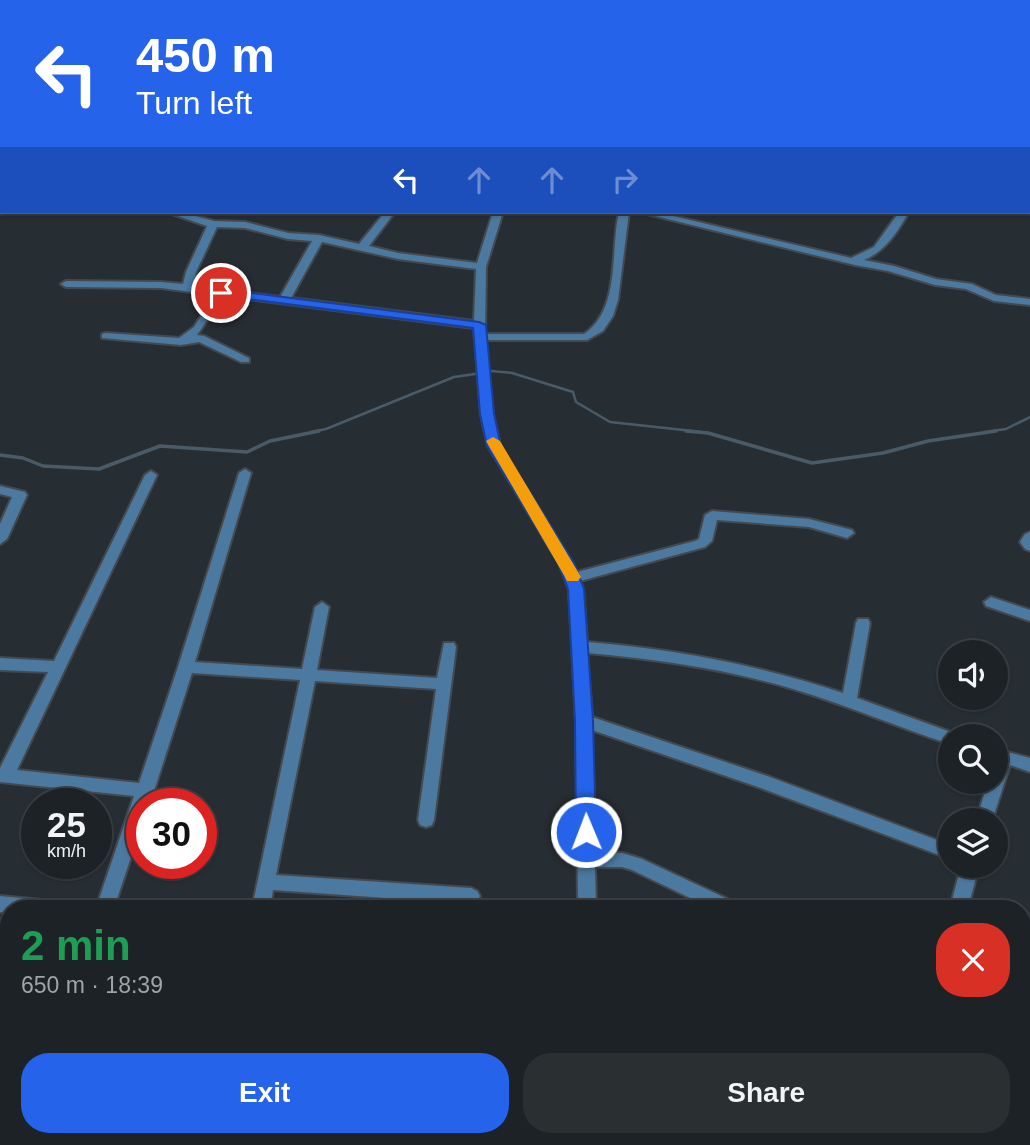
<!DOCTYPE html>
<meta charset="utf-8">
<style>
:root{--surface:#1d2226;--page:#2a2f32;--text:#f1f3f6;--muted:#a0a4a7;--line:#3b3f43;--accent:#2563eb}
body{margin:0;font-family:Arial,sans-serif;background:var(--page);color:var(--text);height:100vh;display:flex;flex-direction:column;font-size:26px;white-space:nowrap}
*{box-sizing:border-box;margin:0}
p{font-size:23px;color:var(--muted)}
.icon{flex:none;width:38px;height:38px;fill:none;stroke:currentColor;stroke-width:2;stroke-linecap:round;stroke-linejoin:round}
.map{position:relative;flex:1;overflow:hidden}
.details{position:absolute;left:0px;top:900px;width:1031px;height:247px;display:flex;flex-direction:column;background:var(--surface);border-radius:28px 28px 0 0;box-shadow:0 2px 5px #0004,0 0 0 2px var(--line)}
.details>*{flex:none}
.top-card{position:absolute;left:0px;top:0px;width:1031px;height:214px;box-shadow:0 2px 5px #0004,0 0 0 2px var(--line);background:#2563eb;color:#fff;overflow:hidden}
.fabs{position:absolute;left:938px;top:640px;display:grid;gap:14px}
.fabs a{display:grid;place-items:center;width:70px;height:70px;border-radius:50%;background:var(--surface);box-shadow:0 2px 5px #0004,0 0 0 2px var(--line);font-size:35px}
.speed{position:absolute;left:21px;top:788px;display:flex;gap:14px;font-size:35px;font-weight:700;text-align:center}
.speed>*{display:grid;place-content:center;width:91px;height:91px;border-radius:50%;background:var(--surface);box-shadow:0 2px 5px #0004,0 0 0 2px var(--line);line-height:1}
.speed small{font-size:18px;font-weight:400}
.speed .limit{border:10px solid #d22;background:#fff;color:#111}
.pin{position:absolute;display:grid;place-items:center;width:60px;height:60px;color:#fff;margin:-30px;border:4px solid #fff;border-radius:50%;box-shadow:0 2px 7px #0007}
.me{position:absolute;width:77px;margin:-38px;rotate:359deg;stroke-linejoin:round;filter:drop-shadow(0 0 5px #0008)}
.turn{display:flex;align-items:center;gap:24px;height:147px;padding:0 21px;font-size:32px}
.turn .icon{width:91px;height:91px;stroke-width:2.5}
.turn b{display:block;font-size:49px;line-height:60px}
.lanes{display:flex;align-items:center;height:66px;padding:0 21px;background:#0003;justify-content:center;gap:35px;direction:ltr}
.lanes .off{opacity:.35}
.round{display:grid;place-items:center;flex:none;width:74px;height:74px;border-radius:28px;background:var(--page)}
.head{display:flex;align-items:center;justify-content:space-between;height:119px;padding:0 21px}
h1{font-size:42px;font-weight:700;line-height:52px;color:#1e9e55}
.primary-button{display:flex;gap:14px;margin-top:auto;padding:14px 21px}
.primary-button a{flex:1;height:80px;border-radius:28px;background:var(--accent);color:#fff;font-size:28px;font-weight:700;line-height:80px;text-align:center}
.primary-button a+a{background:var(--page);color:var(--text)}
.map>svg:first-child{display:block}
</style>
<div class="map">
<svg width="1030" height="1145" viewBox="0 0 1030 1145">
<rect width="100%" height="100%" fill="#272e33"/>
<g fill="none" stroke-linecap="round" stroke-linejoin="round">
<g stroke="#4a5a67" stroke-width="2.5">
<path d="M491 371 512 373 573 392 576 402 610 422 702 432"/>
<path d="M311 432 326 429 454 377 475 374"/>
<path d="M985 432 1006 429 1030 417"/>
</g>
<g stroke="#4a5a67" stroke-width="3.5">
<path d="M686 431 708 433 812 463 883 453 928 441 996 431"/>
<path d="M0 455 23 458 43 466 99 469 160 446 247 452 270 441 319 431"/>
</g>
<g stroke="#43494e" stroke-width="4">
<g id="minor">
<rect x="17" y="0" width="8" height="2"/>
<path d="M95 0H103L93 2Z"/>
<path d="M176 0H184L174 2Z"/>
<path d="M247 0H255L245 2Z"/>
<path d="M314 0H322L312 2Z"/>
<path d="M546 0 564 2H548Z"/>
<path d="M610 0H618L608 2Z"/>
<path d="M696 0H704L694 2Z"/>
<path d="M798 0H806L796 2Z"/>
<path d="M894 0H902L892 2Z"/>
<path d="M947 0 962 2H949Z"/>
<rect x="1029" y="19" width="1" height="4"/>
<path d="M0 24H2L0 30Z"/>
<path d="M2 98V104L0 105V99Z"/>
<rect x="0" y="129" width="2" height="6"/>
<rect x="1029" y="130" width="1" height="6"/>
<rect x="0" y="192" width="2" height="6"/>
<path d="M166 212H181L214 221 245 222 288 233 319 235 359 244 385 212H395L369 246 398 253 477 263 493 212H503L486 267 485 334H584C621 309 610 250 619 212H629L618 300 613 316 603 331 587 340H485L493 414 500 446 577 572 695 541 699 539 705 515 712 511 809 519 852 530 854 533 847 538 809 527 717 520 712 541 705 547 580 581 583 589 587 642C675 649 759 665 843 693L856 623 858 619H868L870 623 857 698 956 734 957 737H950V744C897 727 847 705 793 689 726 669 657 659 587 653L592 717 770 777 950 845V859L758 787 592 730 595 852 622 853 642 859 734 902 737 908H711L632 870 622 867H595L596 908H578L576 721 569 589 559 563 488 446 481 414 474 328 224 296 197 335 204 336 249 358V362H241L199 342 181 345 102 338V334L106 333 179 338 194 327 214 295 161 288 66 287 61 284 66 281 161 282 183 284 186 272 207 226ZM217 227 245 228 288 239 312 241 280 297 193 286 196 272ZM322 242 398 259 476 269 474 321 291 298Z"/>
<path d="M639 212H656L851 258 874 247 899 212H909C897 232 886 251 864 260L894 266 936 279 972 284 996 295 1030 299V305L994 301 966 289 935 285 888 271 855 265Z"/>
<path d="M245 469 251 473 195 662 302 669 315 607 322 602 329 607 317 670 437 678 444 643H454L456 647 434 820 432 825 426 827 420 825 418 820 436 689 315 681 276 875 471 888 477 891 480 896 477 901 471 904 273 890 270 908H252L300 680 192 673 154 791 149 803H142V824L114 908H96L134 796 0 782V768L48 672 0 670V658L54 661 145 475 151 471 157 475 17 770 139 783 178 667 239 473Z"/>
<path d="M0 486 25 492 27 495 7 539 0 544V524L12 497 0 494Z"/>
<path d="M1030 532V551L1025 549 1020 542 1025 534Z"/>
<path d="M991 597 1030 610V621L986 606 984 602Z"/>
<path d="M996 749 1030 758V772L1010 765 992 821H976L988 782H996Z"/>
<path d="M961 866H979L968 908H950Z"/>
<path d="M0 896 41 900 47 902 50 908H9V913L0 912Z"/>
<path d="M1022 972 1030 974V992L1022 990Z"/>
<path d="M1022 1041 1030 1043V1061L1022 1059Z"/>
<path d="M0 1056 9 1057V1077L0 1076Z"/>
<path d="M10 1138H30L27 1145H7Z"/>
<path d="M194 1138H214L212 1145H192Z"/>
<path d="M540 1138H560L558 1145H538Z"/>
<path d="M584 1138H608L611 1145H587Z"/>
<path d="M660 1138H681L678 1145H657Z"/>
</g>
</g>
<use href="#minor" fill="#4c79a0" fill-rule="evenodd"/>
</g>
<path fill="#2563eb" stroke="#184099" stroke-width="2" d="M221 289 479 322 486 325 494 414 501 446 574 563 584 589 593 721 596 832 593 837 586 840 579 837 576 832 575 721 568 589 558 563 487 446 480 414 473 328 216 295 215 293Z"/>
<path fill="#f59e0b" d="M493 437 500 441 581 577 578 581H567L565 577 486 441Z"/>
</svg>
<div class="fabs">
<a><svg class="icon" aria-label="sound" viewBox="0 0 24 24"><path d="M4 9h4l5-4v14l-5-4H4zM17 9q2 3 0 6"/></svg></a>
<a><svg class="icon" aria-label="search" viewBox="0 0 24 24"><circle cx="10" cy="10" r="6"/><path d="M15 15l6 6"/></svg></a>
<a><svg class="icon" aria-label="layers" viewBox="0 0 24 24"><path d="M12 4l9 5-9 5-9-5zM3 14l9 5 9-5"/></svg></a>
</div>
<div class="speed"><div>25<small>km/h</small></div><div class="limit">30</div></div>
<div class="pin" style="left:221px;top:293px;background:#d93025"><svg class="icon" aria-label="arrive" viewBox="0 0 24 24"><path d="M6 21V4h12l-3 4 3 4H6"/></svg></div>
<svg class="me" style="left:586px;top:832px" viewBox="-20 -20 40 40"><circle r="17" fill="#2563eb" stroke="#fff" stroke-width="3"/><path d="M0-11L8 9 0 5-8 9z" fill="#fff"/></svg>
<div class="top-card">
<div class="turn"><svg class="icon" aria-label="left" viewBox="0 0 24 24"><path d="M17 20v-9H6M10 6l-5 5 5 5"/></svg><div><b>450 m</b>Turn left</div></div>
<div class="lanes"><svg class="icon" aria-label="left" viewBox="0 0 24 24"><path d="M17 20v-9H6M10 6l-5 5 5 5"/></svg><svg class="icon off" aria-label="ahead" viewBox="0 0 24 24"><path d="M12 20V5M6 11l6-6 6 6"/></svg><svg class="icon off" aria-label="ahead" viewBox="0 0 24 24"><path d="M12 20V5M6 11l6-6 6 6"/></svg><svg class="icon off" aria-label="right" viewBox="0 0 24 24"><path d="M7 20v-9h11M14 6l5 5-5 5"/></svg></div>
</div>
<section class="details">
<div class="head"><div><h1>2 min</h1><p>650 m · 18:39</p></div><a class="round" style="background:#d93025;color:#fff"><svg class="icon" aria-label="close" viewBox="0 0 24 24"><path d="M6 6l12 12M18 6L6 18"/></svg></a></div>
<div class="primary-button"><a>Exit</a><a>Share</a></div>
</section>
</div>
